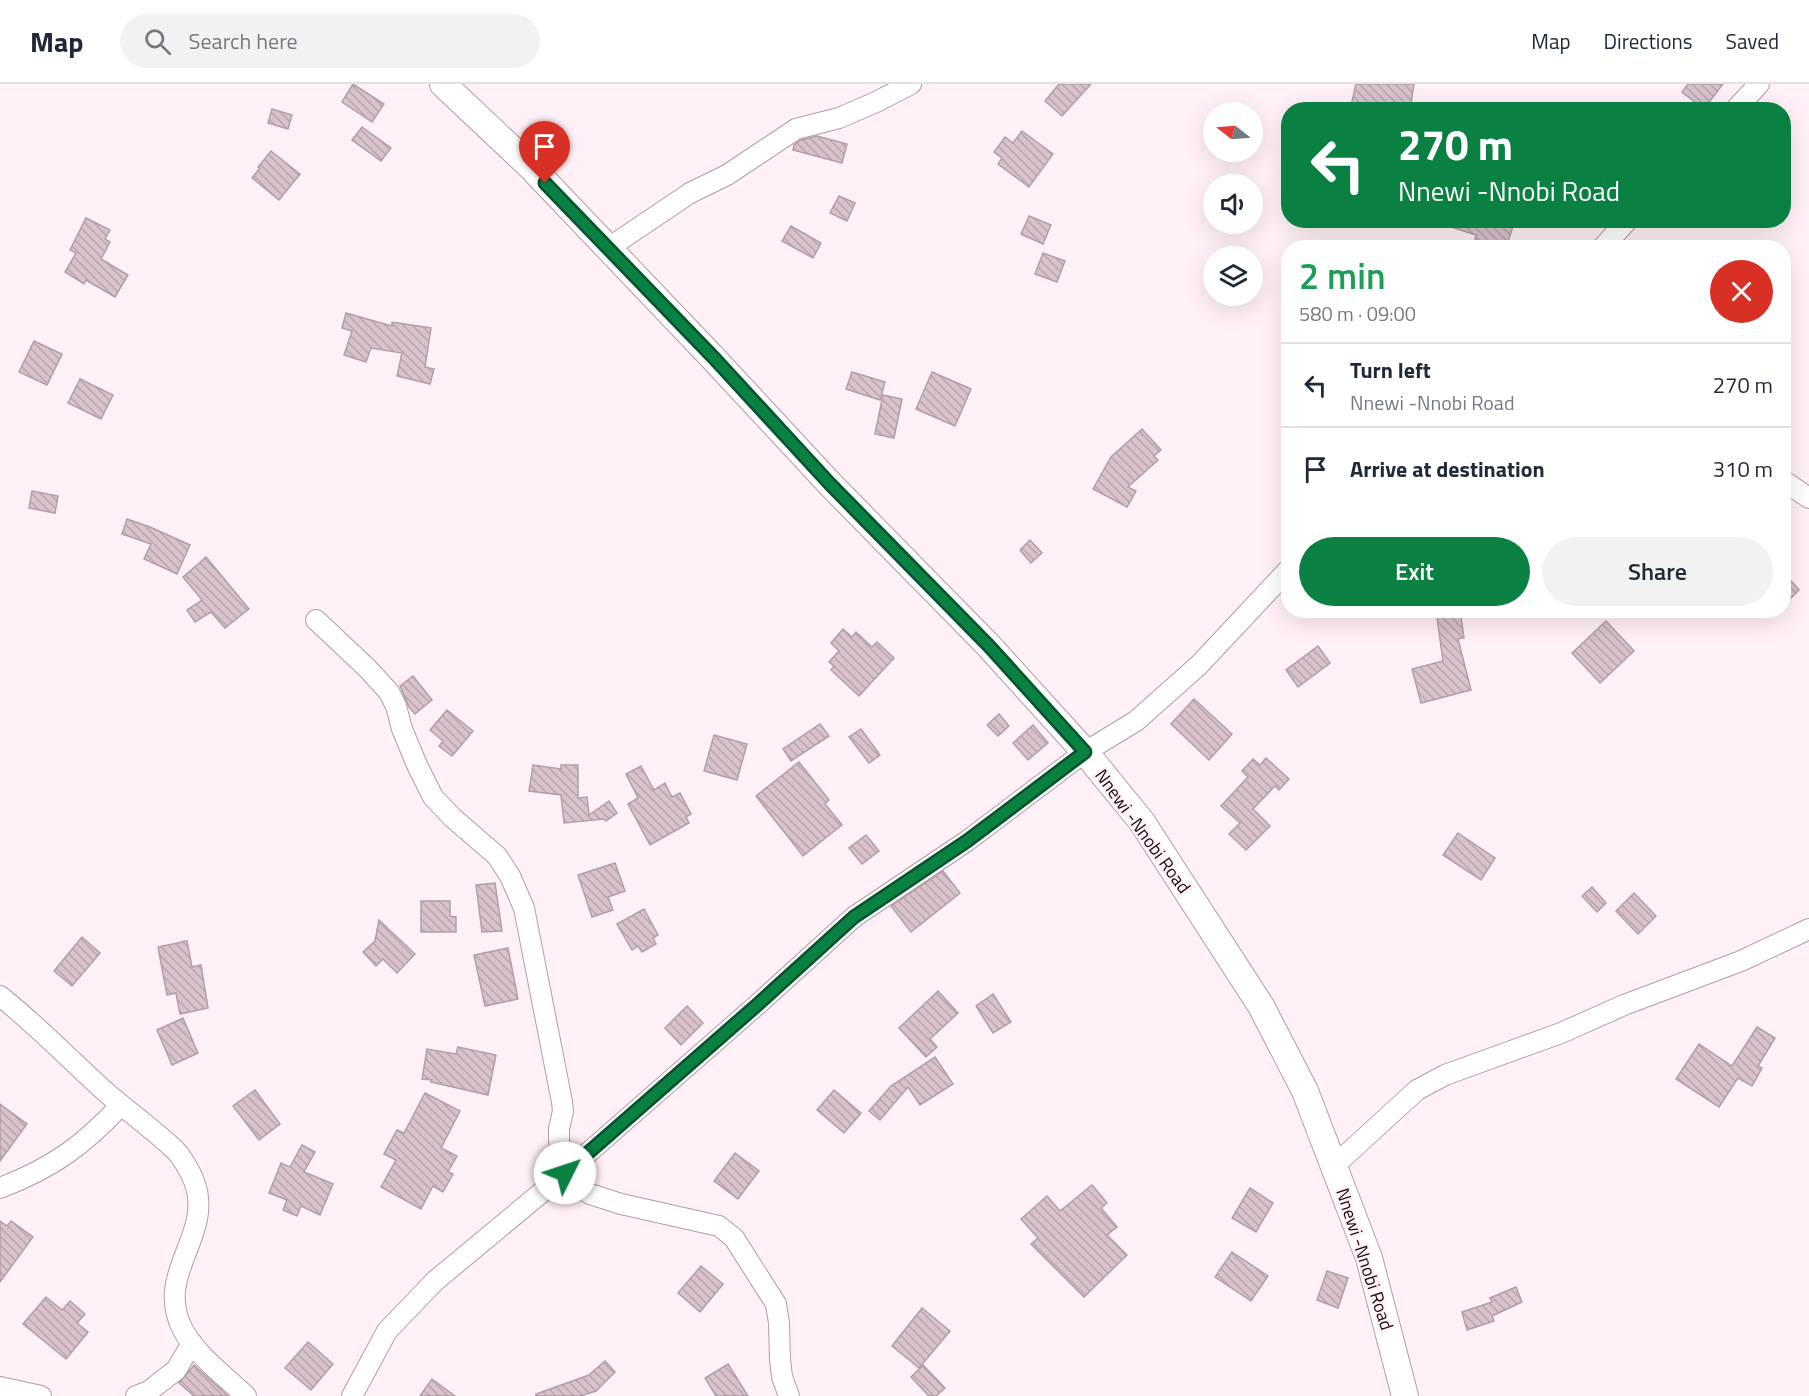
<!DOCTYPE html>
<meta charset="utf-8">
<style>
:root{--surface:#fff;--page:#f2f2f3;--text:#1f2937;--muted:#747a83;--line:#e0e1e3;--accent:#0b8043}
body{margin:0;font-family:"Titillium Web",sans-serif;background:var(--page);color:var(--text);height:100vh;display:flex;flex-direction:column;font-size:22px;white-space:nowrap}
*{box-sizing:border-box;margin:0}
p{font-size:20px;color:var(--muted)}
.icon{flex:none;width:33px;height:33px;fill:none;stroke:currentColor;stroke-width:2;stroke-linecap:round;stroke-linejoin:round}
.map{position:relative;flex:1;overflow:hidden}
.side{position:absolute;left:1281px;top:156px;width:510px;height:378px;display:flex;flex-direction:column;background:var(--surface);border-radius:24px;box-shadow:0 6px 24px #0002}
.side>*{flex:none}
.banner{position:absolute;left:1281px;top:18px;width:510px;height:126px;border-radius:24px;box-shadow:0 6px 24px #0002;background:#0b8043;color:#fff;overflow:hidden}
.needle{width:39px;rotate:287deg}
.controls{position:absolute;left:1203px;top:18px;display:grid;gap:12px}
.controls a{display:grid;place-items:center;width:60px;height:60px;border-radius:50%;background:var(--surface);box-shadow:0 6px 24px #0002;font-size:30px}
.pin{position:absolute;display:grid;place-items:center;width:51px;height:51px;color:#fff;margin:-62px -26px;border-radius:50% 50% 50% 0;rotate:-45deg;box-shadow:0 0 6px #0007}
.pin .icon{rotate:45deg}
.me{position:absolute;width:66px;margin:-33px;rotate:49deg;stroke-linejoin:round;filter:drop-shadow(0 0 4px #0008)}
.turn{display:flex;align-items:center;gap:21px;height:126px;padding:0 18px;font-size:27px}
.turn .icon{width:78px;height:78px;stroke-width:2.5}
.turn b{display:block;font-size:42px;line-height:51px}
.round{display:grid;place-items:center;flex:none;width:63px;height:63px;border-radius:32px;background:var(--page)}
.headline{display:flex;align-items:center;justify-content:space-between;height:102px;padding:0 18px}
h1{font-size:36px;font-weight:600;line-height:45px;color:#1e9e55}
.action{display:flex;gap:12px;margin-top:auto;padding:12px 18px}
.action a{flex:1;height:69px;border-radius:36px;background:var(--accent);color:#fff;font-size:24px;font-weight:600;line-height:69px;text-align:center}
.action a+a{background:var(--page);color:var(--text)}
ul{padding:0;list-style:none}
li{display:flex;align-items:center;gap:18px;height:84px;padding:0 18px;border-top:2px solid var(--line)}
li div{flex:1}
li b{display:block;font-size:22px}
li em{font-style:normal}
header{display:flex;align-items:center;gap:36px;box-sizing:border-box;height:84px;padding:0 30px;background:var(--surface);border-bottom:2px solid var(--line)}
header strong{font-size:28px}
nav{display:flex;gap:33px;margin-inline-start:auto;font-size:21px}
.search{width:420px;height:54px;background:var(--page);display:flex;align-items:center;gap:15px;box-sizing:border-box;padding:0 21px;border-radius:33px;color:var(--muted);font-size:22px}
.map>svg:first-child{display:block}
</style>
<header>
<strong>Map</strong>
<div class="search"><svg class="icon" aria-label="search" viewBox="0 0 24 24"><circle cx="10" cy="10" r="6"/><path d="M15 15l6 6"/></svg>Search here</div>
<nav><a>Map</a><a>Directions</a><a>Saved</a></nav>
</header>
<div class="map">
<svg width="1809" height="1312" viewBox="0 0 1809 1312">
<defs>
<pattern id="building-back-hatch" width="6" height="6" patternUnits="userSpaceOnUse" patternTransform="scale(1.5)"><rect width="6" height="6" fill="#d8c2cb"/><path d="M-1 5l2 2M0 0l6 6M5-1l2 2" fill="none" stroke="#b8a5ad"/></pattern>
</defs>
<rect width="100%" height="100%" fill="#fff1f7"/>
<g fill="url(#building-back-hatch)" stroke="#b29ea6" stroke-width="1.5">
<path d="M353 0 384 20 372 38 342 18Z"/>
<path d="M1059 0H1091L1062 32 1045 17Z"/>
<path d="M1356 0H1414L1410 26H1350Z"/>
<path d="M1688 0H1723L1704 25 1682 8Z"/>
<path d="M272 25 292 31 288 45 268 39Z"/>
<path d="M362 43 391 64 381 77 352 56Z"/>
<path d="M1022 47 1053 70 1029 103 998 80 1002 74 994 68 1005 53 1013 59Z"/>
<path d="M817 52 847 60 842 79 793 66 794 61 801 56Z"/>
<path d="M271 67 300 90 279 116 252 94 260 84 258 83Z"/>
<path d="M839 112 855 119 847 137 830 129Z"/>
<path d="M1029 132 1051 141 1043 160 1021 150Z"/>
<path d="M86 134 110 146 105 155 110 158 101 175 128 191 115 213 86 196 84 200 65 188 76 169 70 166Z"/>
<path d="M1440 136H1515L1506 164H1499L1475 156 1476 151 1439 139Z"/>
<path d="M791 142 821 159 813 174 782 157Z"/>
<path d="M1043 169 1065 177 1057 198 1035 190Z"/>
<path d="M346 229 392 242V238L431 244 425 283 434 285 430 300 397 292 402 269 371 264 366 278 344 271 352 247 342 244Z"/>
<path d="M34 257 62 270 47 301 19 288Z"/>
<path d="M852 288 885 298 880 316 846 305Z"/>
<path d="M932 288 971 305 955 342 916 325Z"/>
<path d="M80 295 113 311 101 335 68 319Z"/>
<path d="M883 311 902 315 894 354 875 350Z"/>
<path d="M1142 345 1161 366 1154 372 1158 376 1128 403 1136 407 1127 423 1093 405 1111 373Z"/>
<path d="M32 407 58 412 55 429 29 424Z"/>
<path d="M127 435 150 443 190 461 177 490 144 475 151 460 122 450Z"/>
<path d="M1030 456 1042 469 1031 479 1020 466Z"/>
<path d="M206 473 249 525 225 544 211 528 195 538 187 526 202 516 183 493Z"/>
<path d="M1784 489 1799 506 1784 521Z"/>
<path d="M1436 526H1460L1464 554 1458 555 1471 606 1421 619 1412 585 1443 577Z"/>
<path d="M1606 537 1634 567 1600 599 1572 569Z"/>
<path d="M843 545 852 553 856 548 872 563 877 558 894 574 859 612 831 586 834 582 829 578 839 567 831 559Z"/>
<path d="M1318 562 1330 579 1298 603 1286 586Z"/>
<path d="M413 592 432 616 415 630 409 623 400 602Z"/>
<path d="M1194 615 1232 650 1209 676 1171 640Z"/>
<path d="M447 626 473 647 452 672 439 662 443 657 430 646Z"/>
<path d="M999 630 1009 642 998 652 987 641Z"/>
<path d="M820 640 829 652 791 677 783 665Z"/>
<path d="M1033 641 1048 659 1028 676 1013 659Z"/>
<path d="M861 645 880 671 869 679 849 653Z"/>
<path d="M714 651 747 660 737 696 704 687Z"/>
<path d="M1266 674 1289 695 1279 706 1275 702 1253 725 1270 742 1246 766 1229 750 1240 739 1221 722 1248 693 1242 687 1253 675 1260 681Z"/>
<path d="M799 678 829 716 825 720 842 741 803 772 756 712Z"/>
<path d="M533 681 561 685V681H578V714L587 713 589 731 609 717 617 729 606 737 604 735 564 739 561 711 529 707Z"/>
<path d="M641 682 654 706 665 699 672 713 680 709 691 730 686 733 689 739 650 761 628 720 638 714 626 690Z"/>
<path d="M1458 749 1495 774 1481 796 1443 771Z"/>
<path d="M866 751 879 767 862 780 849 764Z"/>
<path d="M615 779 625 807 608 813 613 826 592 833 578 791Z"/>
<path d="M943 787 960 809 911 848 891 822Z"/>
<path d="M495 799 502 847 482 848 476 801Z"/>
<path d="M1592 803 1606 819 1597 828 1582 812Z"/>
<path d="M1634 809 1656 832 1638 850 1616 827Z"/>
<path d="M421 817H450V832L456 833V848H421Z"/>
<path d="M644 825 658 851 653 854 656 860 642 868 638 862 632 866 617 840Z"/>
<path d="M379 836 415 870 397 889 383 875 376 882 363 868 375 857Z"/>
<path d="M82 853 100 869 72 902 54 887Z"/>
<path d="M187 857 192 883 201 881 208 924 180 930 176 909 167 911 158 863Z"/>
<path d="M508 864 518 915 485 922 474 871Z"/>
<path d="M938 907 958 929 930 955 937 963 926 973 899 944Z"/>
<path d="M993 910 1011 938 993 949 976 922Z"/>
<path d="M687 922 703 939 681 961 665 944Z"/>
<path d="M183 934 198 969 172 981 157 946Z"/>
<path d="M1757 943 1775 954 1758 982 1762 984 1752 1002 1738 994 1719 1023 1676 995 1699 960 1732 982Z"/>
<path d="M458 963 496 971 488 1011 431 998 432 996 422 995 427 965 456 970Z"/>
<path d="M935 973 953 1000 920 1021 908 1003 880 1036 869 1027 891 1002Z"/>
<path d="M255 1006 280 1040 259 1056 233 1022Z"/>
<path d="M834 1006 861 1029 844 1049 817 1026Z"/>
<path d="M425 1009 460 1027 441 1064 457 1072 448 1088 453 1090 443 1108 433 1102 421 1125 381 1103 396 1076 384 1070 397 1046 404 1049Z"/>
<path d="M0 1020 27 1040 0 1077Z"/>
<path d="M302 1061 315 1068 304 1088 333 1100 320 1131 301 1122 297 1132 283 1126 287 1116 269 1109 281 1079 290 1083Z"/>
<path d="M735 1069 759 1087 738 1115 714 1097Z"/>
<path d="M1092 1101 1107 1119 1101 1124 1117 1143 1107 1151 1127 1171 1084 1213 1031 1160 1038 1154 1021 1135 1047 1112 1060 1127Z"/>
<path d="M1250 1104 1273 1119 1256 1148 1232 1134Z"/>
<path d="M0 1137 7 1142 11 1137 33 1153 0 1198Z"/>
<path d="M1232 1168 1268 1192 1251 1217 1215 1193Z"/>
<path d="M701 1182 723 1200 700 1228 678 1209Z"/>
<path d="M1327 1187 1348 1194 1338 1224 1317 1216Z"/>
<path d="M1516 1203 1522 1218 1492 1232 1494 1237 1467 1246 1462 1228 1492 1218 1490 1214Z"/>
<path d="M46 1213 62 1226 70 1217 85 1230 77 1239 88 1248 66 1275 23 1240Z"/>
<path d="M922 1224 950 1247 919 1284 892 1262Z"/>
<path d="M308 1258 333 1280 311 1306 285 1284Z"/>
<path d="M605 1277 615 1288 596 1307 580 1312H536V1310L589 1291Z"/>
<path d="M728 1280 748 1312H716L705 1294Z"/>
<path d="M194 1281 204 1290 228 1312H194L179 1299Z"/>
<path d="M923 1281 945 1304 936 1312H929L911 1293Z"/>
<path d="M432 1295 455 1312H420Z"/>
</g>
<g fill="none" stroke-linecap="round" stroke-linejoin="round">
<g stroke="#b19ca4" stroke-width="22">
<g id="minor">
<path d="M1735 26 1759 0"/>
<path d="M1602 164 1628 136"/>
<path d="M607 165 690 109 727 91 796 45 839 34 876 18 911 0"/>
<path d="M1784 397 1809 414"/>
<path d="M316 536 367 584 389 608 396 622 402 645 417 681 433 713 453 734 497 772 510 792 524 824 562 1018 563 1027 559 1045V1056L565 1089 574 1100 590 1110 621 1120 719 1142 734 1154 776 1220 779 1239 780 1275 782 1293 789 1312"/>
<path d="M0 912C38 942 72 978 108 1010 130 1029 154 1046 175 1066 182 1073 190 1087 194 1097 215 1152 153 1189 183 1246 197 1272 225 1292 246 1312"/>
<path d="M1335 1081 1417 1006 1445 991 1561 949 1624 921 1741 877 1809 845"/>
<path d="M0 1104C52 1084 83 1062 121 1021"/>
<path d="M0 1303 41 1312"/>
<path d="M136 1312 149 1307 176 1286 192 1259"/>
<path d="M352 1312 387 1247 435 1197 565 1089 757 921 854 833 967 757 1085 668 1136 637 1199 581 1288 486"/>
</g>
</g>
<g stroke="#b19ca4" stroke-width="28">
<path id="major" d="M443 0 530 82 713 274 830 400 989 562 1085 668 1142 738 1261 922 1305 1007 1369 1174 1405 1312"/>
</g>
<use href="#minor" stroke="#fff" stroke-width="20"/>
<use href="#major" stroke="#fff" stroke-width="26"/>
</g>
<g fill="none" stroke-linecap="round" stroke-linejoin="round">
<g stroke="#07532c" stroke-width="15">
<path id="route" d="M545 99 714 274 830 400 989 562 1085 668 967 757 854 833 757 921 565 1089"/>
</g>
<use href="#route" stroke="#0b8043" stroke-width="10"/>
</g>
<g text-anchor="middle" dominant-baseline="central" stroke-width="5" stroke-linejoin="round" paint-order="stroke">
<g font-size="18" fill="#110a0d" stroke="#fff1f7">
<text transform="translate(1143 747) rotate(54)">Nnewi -Nnobi Road</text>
<text transform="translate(1365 1175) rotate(72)">Nnewi -Nnobi Road</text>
</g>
</g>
</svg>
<div class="controls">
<a><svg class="needle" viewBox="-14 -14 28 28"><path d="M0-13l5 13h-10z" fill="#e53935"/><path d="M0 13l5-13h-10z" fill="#747a83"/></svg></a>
<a><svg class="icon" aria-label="sound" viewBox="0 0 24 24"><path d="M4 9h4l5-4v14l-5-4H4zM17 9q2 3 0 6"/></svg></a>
<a><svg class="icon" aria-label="layers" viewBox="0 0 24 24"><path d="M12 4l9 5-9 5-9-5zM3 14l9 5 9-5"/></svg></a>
</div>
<div class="pin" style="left:545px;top:99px;background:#d93025"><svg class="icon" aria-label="arrive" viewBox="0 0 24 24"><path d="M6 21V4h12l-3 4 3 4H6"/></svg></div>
<svg class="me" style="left:565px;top:1089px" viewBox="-20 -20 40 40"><circle r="19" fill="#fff"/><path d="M0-13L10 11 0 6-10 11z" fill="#0b8043"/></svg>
<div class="banner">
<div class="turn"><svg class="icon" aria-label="left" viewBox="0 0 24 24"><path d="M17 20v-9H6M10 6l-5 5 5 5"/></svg><div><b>270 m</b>Nnewi -Nnobi Road</div></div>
</div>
<section class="side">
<div class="headline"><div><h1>2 min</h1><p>580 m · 09:00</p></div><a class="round" style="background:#d93025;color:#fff"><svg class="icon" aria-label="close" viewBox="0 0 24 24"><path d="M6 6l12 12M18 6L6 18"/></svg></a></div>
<ul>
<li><svg class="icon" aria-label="left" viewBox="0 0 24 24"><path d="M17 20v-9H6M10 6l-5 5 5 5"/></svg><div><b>Turn left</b><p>Nnewi -Nnobi Road</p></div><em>270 m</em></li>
<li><svg class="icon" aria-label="arrive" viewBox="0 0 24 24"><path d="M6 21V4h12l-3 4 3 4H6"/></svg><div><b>Arrive at destination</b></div><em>310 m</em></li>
</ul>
<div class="action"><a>Exit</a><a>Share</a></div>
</section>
</div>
